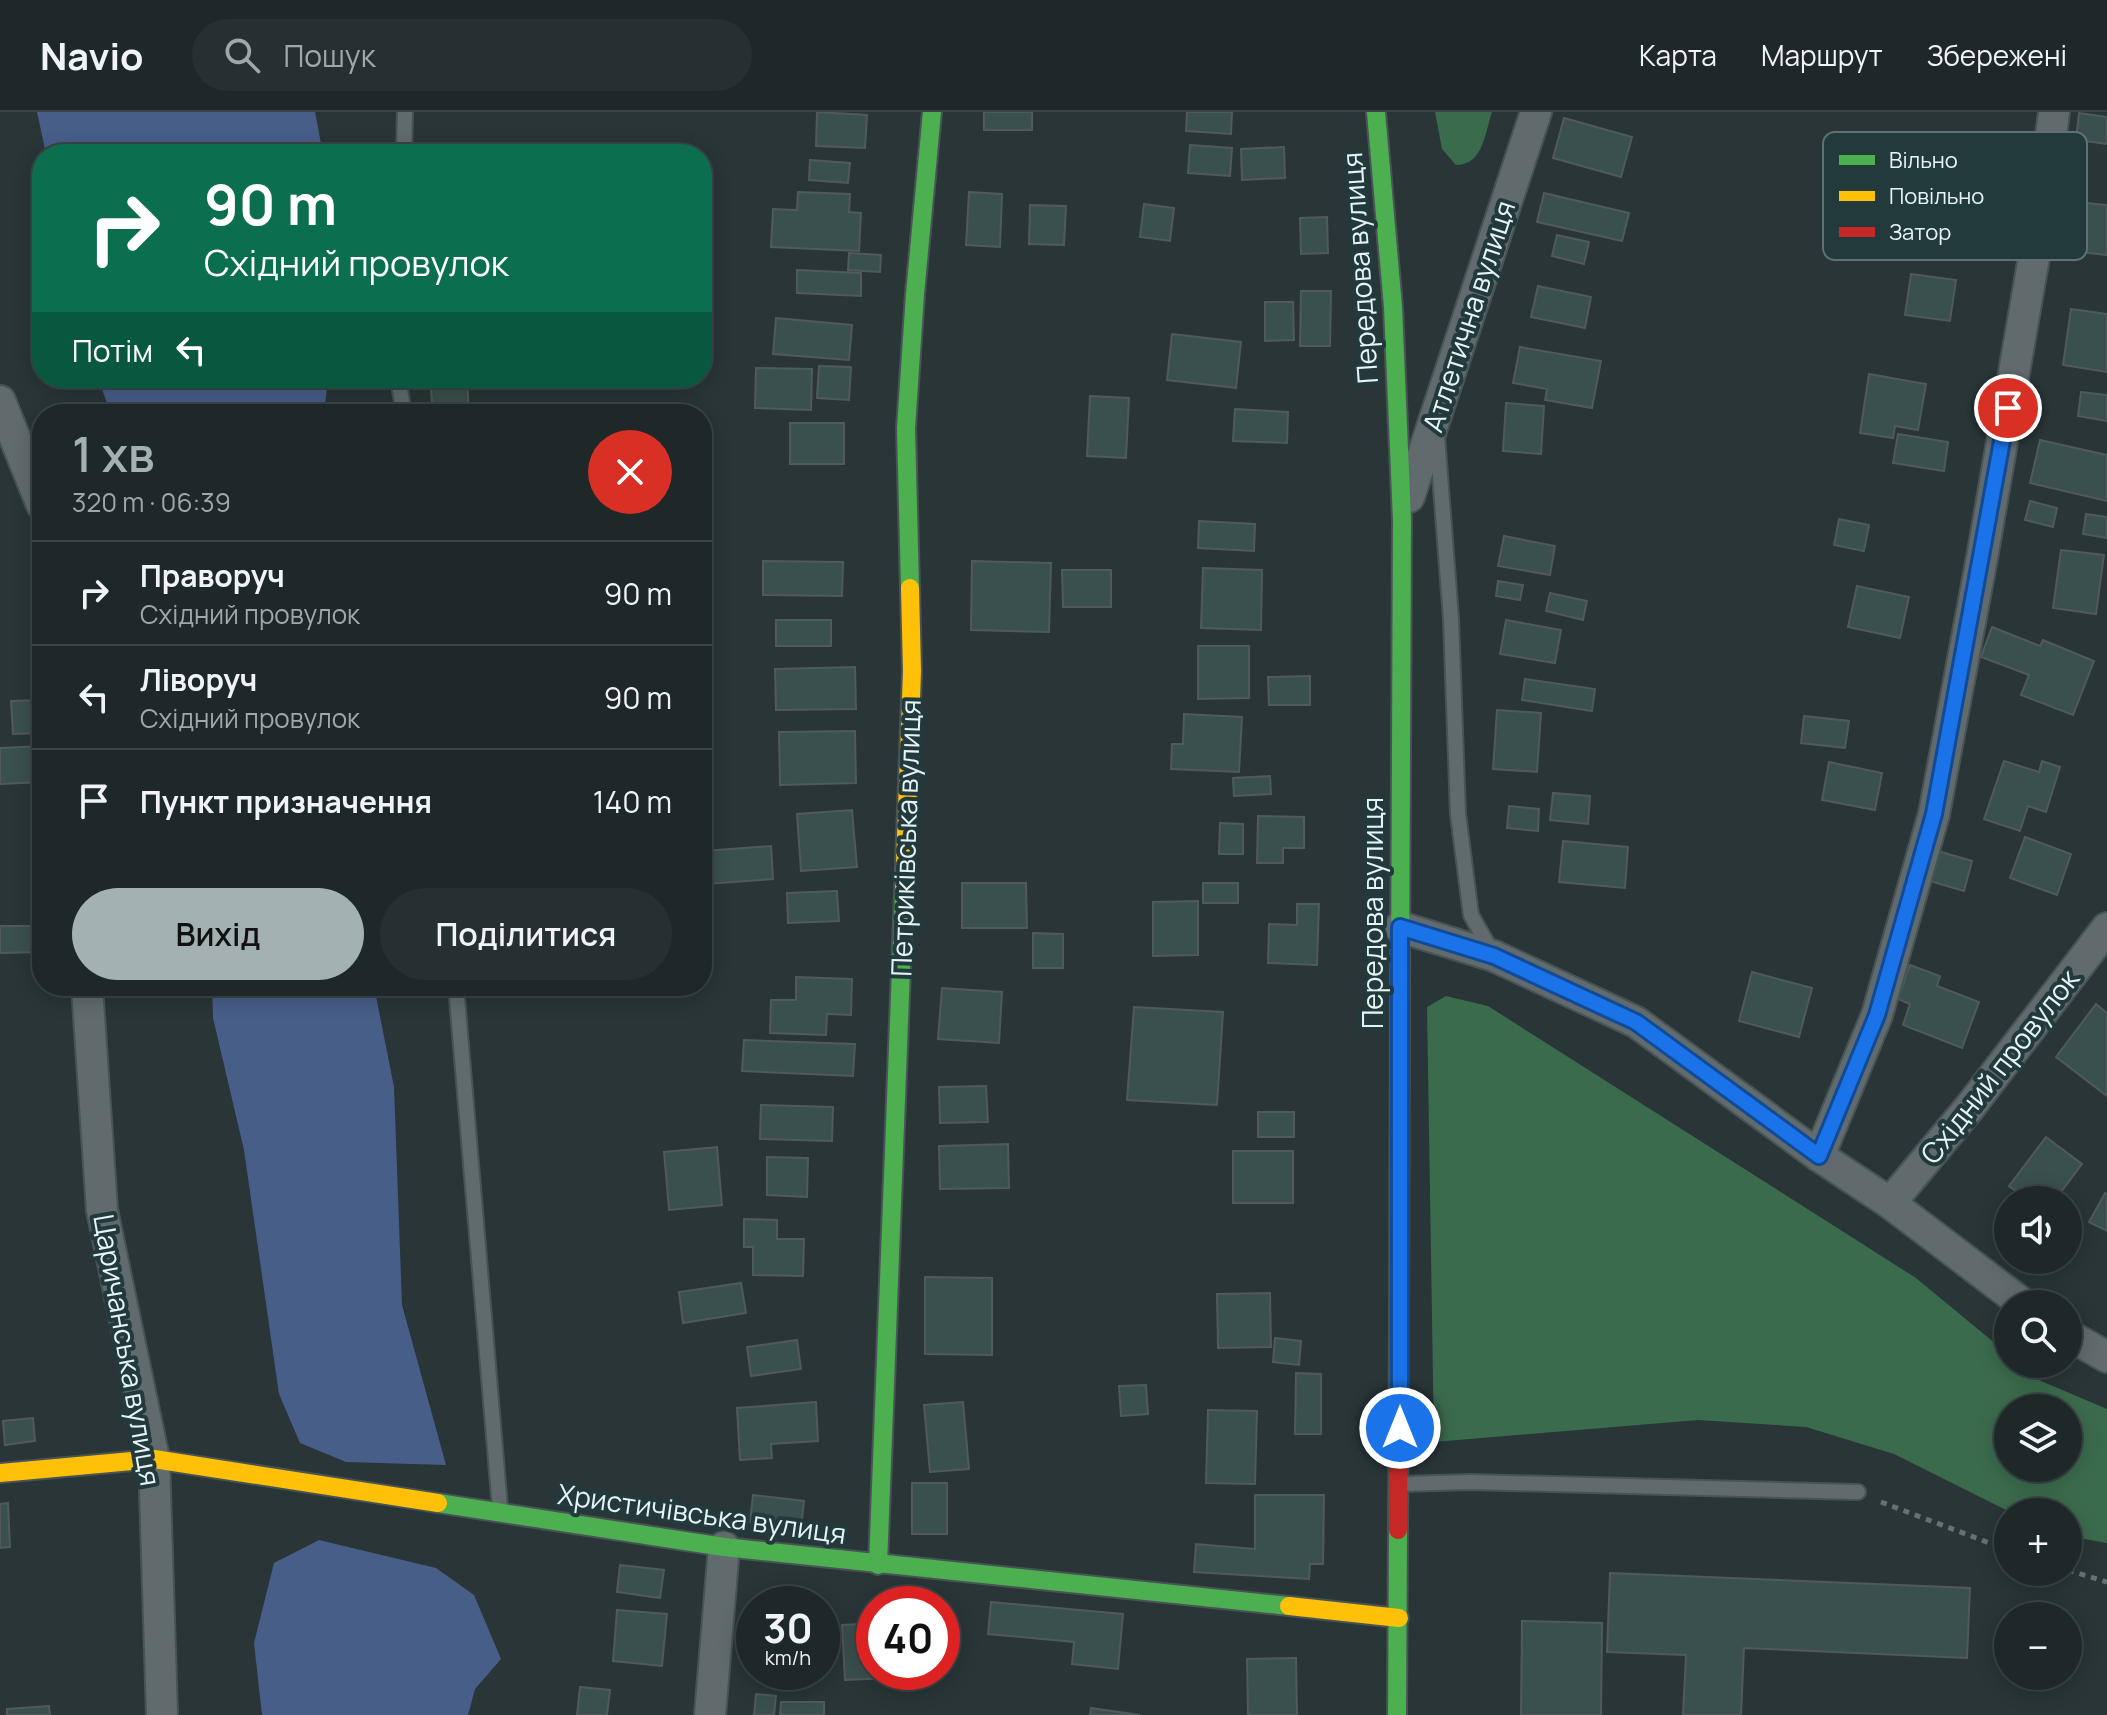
<!DOCTYPE html>
<html lang="uk">
<meta charset="utf-8">
<style>
:root{--surface:#1f2829;--page:#273031;--text:#f1f3f6;--muted:#a1a6a8;--line:#3c4446;--accent:#a4b1b3}
body{margin:0;font-family:Manrope,sans-serif;background:var(--page);color:var(--text);height:100vh;display:flex;flex-direction:column;font-size:30px;white-space:nowrap}
*{box-sizing:border-box;margin:0}
p{font-size:26px;color:var(--muted)}
.icon{flex:none;width:44px;height:44px;fill:none;stroke:currentColor;stroke-width:2;stroke-linecap:round;stroke-linejoin:round}
.map{position:relative;flex:1;overflow:hidden}
.sheet{position:absolute;left:32px;top:292px;width:680px;height:592px;display:flex;flex-direction:column;background:var(--surface);border-radius:32px;box-shadow:0 4px 20px #0003,0 0 0 2px var(--line)}
.sheet>*{flex:none}
.top-card{position:absolute;left:32px;top:32px;width:680px;height:244px;border-radius:32px;box-shadow:0 4px 20px #0003,0 0 0 2px var(--line);background:#0b6e4f;color:#fff;overflow:hidden}
.fabs{position:absolute;left:1994px;top:1074px;display:grid;gap:16px}
.fabs a{display:grid;place-items:center;width:88px;height:88px;border-radius:50%;background:var(--surface);box-shadow:0 4px 20px #0003,0 0 0 2px var(--line);font-size:40px}
.speed{position:absolute;left:736px;top:1474px;display:flex;gap:16px;font-size:40px;font-weight:700;text-align:center}
.speed>*{display:grid;place-content:center;width:104px;height:104px;border-radius:50%;background:var(--surface);box-shadow:0 4px 20px #0003,0 0 0 2px var(--line);line-height:1}
.speed small{font-size:20px;font-weight:400}
.speed .limit{border:12px solid #d22;background:#fff;color:#111}
.pin{position:absolute;display:grid;place-items:center;width:68px;height:68px;color:#fff;margin:-34px;border:4px solid #fff;border-radius:50%;box-shadow:0 2px 8px #0007}
.me{position:absolute;width:88px;margin:-44px;rotate:0deg;stroke-linejoin:round;filter:drop-shadow(0 0 6px #0008)}
.turn{display:flex;align-items:center;gap:28px;height:168px;padding:0 40px;font-size:36px}
.turn .icon{width:104px;height:104px;stroke-width:2.5}
.turn b{display:block;font-size:56px;line-height:68px}
.then{display:flex;align-items:center;height:76px;padding:0 40px;background:#0003;gap:16px;font-size:30px}
.round{display:grid;place-items:center;flex:none;width:84px;height:84px;border-radius:42px;background:var(--page)}
.headline{display:flex;align-items:center;justify-content:space-between;height:136px;padding:0 40px}
h1{font-size:48px;font-weight:600;line-height:60px;color:var(--accent)}
.cta{display:flex;gap:16px;margin-top:auto;padding:16px 40px}
.cta a{flex:1;height:92px;border-radius:48px;background:var(--accent);color:#111;font-size:32px;font-weight:600;line-height:92px;text-align:center}
.cta a+a{background:var(--page);color:var(--text)}
ul{padding:0;list-style:none}
li{display:flex;align-items:center;gap:24px;height:104px;padding:0 40px;border-top:2px solid var(--line)}
li div{flex:1}
li b{display:block;font-size:30px}
li em{font-style:normal}
header{display:flex;align-items:center;gap:48px;box-sizing:border-box;height:112px;padding:0 40px;background:var(--surface);border-bottom:2px solid var(--line)}
header strong{font-size:38px}
nav{display:flex;gap:44px;margin-inline-start:auto;font-size:28px}
.search{width:560px;height:72px;background:var(--page);display:flex;align-items:center;gap:20px;box-sizing:border-box;padding:0 28px;border-radius:44px;color:var(--muted);font-size:30px}
.map>svg:first-child{display:block}
</style>
<header>
<strong>Navio</strong>
<div class="search"><svg class="icon" aria-label="search" viewBox="0 0 24 24"><circle cx="10" cy="10" r="6"/><path d="M15 15l6 6"/></svg>Пошук</div>
<nav><a>Карта</a><a>Маршрут</a><a>Збережені</a></nav>
</header>
<div class="map">
<svg width="2107" height="1603" viewBox="0 0 2107 1603">
<rect width="100%" height="100%" fill="#293537"/>
<g fill="#3b6b4d" fill-rule="evenodd">
<path d="M1435 0H1492C1485 21 1483 53 1456 53L1442 37Z"/>
<path d="M1446 884 1488 894 1916 1166 2008 1242V1252H2021L2041 1269 2107 1297V1431L2068 1424V1400H2010L1894 1342 1806 1315 1698 1308 1434 1330 1427 895ZM2008 1296H2068V1356H2008Z"/>
</g>
<g fill="#475e89">
<path d="M37 0H315L323 42H46Z"/>
<path d="M98 266H328L324 302H111Z"/>
<path d="M212 874H374L394 975 402 1193 446 1353 346 1350 300 1331 279 1282 244 1038 213 906Z"/>
<path d="M319 1428 436 1456 474 1483 501 1547 475 1577 468 1603H262L254 1531 274 1451Z"/>
</g>
<g fill="#3a504e" stroke="#515a5a" stroke-width="2">
<path d="M817 0 867 3 865 36 816 34Z"/>
<rect x="984" y="0" width="48" height="18"/>
<path d="M1187 0H1232L1231 22 1186 19Z"/>
<path d="M2079 1 2107 5V32L2076 28Z"/>
<path d="M1564 6 1632 25 1621 65 1553 46Z"/>
<path d="M1190 33 1232 36 1230 64 1188 61Z"/>
<path d="M1284 35 1285 66 1242 68 1241 37Z"/>
<path d="M810 48 850 51 848 71 809 68Z"/>
<path d="M798 80 850 82 849 100 861 101 859 139 771 135 773 97 797 98Z"/>
<path d="M969 80 1002 82 1000 135 966 133Z"/>
<path d="M1544 81 1629 101 1622 129 1537 110Z"/>
<path d="M2075 90 2107 93V143L2070 139Z"/>
<path d="M1144 92 1174 96 1170 129 1140 125Z"/>
<path d="M1030 93 1066 94 1064 133 1029 132Z"/>
<path d="M1327 105 1328 141 1301 142 1300 106Z"/>
<path d="M1557 123 1589 130 1584 152 1552 144Z"/>
<path d="M849 141 881 143 880 160 848 158Z"/>
<path d="M797 158 861 161V184L797 181Z"/>
<path d="M1911 162 1956 168 1950 209 1905 203Z"/>
<path d="M1538 174 1591 185 1585 216 1531 205Z"/>
<path d="M1301 179H1331L1330 234H1300Z"/>
<path d="M1265 190H1293L1294 228 1265 229Z"/>
<path d="M2071 197 2107 202V260L2063 253Z"/>
<path d="M776 206 852 213 849 248 773 242Z"/>
<path d="M1172 222 1241 230 1236 276 1167 268Z"/>
<path d="M1520 235 1601 249 1592 296 1545 288 1547 277 1513 271Z"/>
<path d="M819 254 851 255 849 288 817 286Z"/>
<path d="M756 256 812 257 811 298 755 296Z"/>
<path d="M1869 262 1926 272 1918 318 1895 314 1893 326 1860 321Z"/>
<path d="M430 266H467L469 302H433Z"/>
<path d="M2081 280 2107 283V309L2078 304Z"/>
<path d="M1090 284 1129 286 1126 346 1087 344Z"/>
<path d="M1506 291 1544 294 1541 342 1503 339Z"/>
<path d="M1235 297 1288 300 1287 331 1233 329Z"/>
<rect x="790" y="311" width="54" height="41"/>
<path d="M1898 322 1948 330 1944 359 1893 351Z"/>
<path d="M2040 328 2107 343V389L2030 371Z"/>
<path d="M2030 389 2057 396 2053 415 2025 408Z"/>
<path d="M2086 402 2107 405V426L2083 422Z"/>
<path d="M1839 407 1869 413 1864 439 1834 433Z"/>
<path d="M1199 409 1255 412 1254 439 1198 436Z"/>
<path d="M1504 424 1555 434 1550 463 1498 454Z"/>
<path d="M2061 438 2104 443 2096 502 2053 496Z"/>
<path d="M763 449 843 450 842 484 763 483Z"/>
<path d="M972 449 1051 451 1049 520 971 518Z"/>
<path d="M1203 456 1262 458 1261 518 1201 516Z"/>
<path d="M1062 458H1111V495H1063Z"/>
<path d="M1498 469 1523 473 1520 488 1496 484Z"/>
<path d="M1857 474 1909 485 1900 526 1848 515Z"/>
<path d="M1550 481 1587 489 1583 508 1546 499Z"/>
<rect x="776" y="508" width="55" height="26"/>
<path d="M1506 508 1561 518 1555 551 1500 542Z"/>
<path d="M1992 515 2040 534 2043 528 2094 549 2073 603 2021 583 2029 563 1981 545Z"/>
<path d="M1198 534H1249V586L1198 587Z"/>
<path d="M855 555 856 597 776 598 775 557Z"/>
<path d="M1310 564V593H1269L1268 565Z"/>
<path d="M1525 567 1595 577 1592 599 1522 588Z"/>
<path d="M42 588V621L13 622 11 589Z"/>
<path d="M1497 598 1541 601 1537 660 1493 657Z"/>
<path d="M1184 602 1242 605 1239 660 1171 657 1172 632H1183Z"/>
<path d="M1804 604 1849 609 1845 636 1801 631Z"/>
<path d="M855 619 856 671 780 673 779 620Z"/>
<path d="M42 634V670L0 672V636Z"/>
<path d="M2004 649 2039 660 2042 649 2060 655 2046 700 2028 694 2020 719 1984 707Z"/>
<path d="M1829 650 1882 661 1875 698 1822 688Z"/>
<path d="M1270 664 1271 682 1234 684 1233 666Z"/>
<path d="M1553 681 1590 684 1588 712 1550 708Z"/>
<path d="M1509 694 1539 697 1538 719 1507 716Z"/>
<path d="M852 698 857 755 801 759 797 702Z"/>
<path d="M1258 704 1304 705V736H1283V751H1257Z"/>
<path d="M1220 711 1243 712V742H1219Z"/>
<path d="M2025 725 2071 742 2057 783 2010 766Z"/>
<path d="M1563 729 1628 735 1625 776 1559 770Z"/>
<path d="M771 734 773 767 707 772 704 739Z"/>
<path d="M1938 739 1972 749 1964 779 1930 769Z"/>
<path d="M962 771H1026L1027 816H962Z"/>
<rect x="1203" y="771" width="35" height="20"/>
<path d="M837 779 839 809 788 811 787 781Z"/>
<path d="M1198 789V843L1153 844V790Z"/>
<path d="M1297 792H1319L1317 853 1268 851 1269 812 1297 813Z"/>
<path d="M0 814H40L41 840 0 841Z"/>
<path d="M1033 821 1063 822V856H1033Z"/>
<path d="M1910 853 1940 864 1937 874 1979 890 1962 936 1903 913 1910 892 1898 887Z"/>
<path d="M1752 860 1812 876 1799 925 1739 909Z"/>
<path d="M796 865 852 867 851 903 827 902 826 923 770 921 771 888H796Z"/>
<path d="M942 876 1002 880 999 931 938 927Z"/>
<path d="M2096 892 2107 901V984L2056 945Z"/>
<path d="M1134 895 1223 900 1217 993 1127 988Z"/>
<path d="M744 928 855 932 853 964 742 959Z"/>
<path d="M986 974 988 1010 940 1011 939 975Z"/>
<path d="M761 993 833 995 832 1029 760 1027Z"/>
<rect x="1258" y="1000" width="36" height="25"/>
<path d="M2046 1025 2082 1052 2055 1088H2028L2009 1074Z"/>
<path d="M1008 1032 1009 1076 940 1077 939 1034Z"/>
<path d="M717 1035 722 1093 669 1098 664 1040Z"/>
<rect x="1233" y="1039" width="60" height="52"/>
<path d="M767 1045 808 1046 807 1085 767 1083Z"/>
<path d="M2105 1081 2107 1082V1119L2089 1110Z"/>
<path d="M2008 1094V1115L1998 1107Z"/>
<path d="M744 1107 777 1108V1127H804L803 1164 753 1163V1135H744Z"/>
<path d="M925 1165 992 1166V1243L925 1242Z"/>
<path d="M741 1171 746 1201 683 1211 679 1180Z"/>
<path d="M1270 1181 1271 1235 1218 1236 1217 1182Z"/>
<path d="M1275 1226 1301 1229 1299 1253 1273 1250Z"/>
<path d="M797 1228 801 1257 751 1264 747 1235Z"/>
<path d="M1296 1261 1321 1262V1322H1295Z"/>
<path d="M1146 1273 1148 1302 1121 1304 1119 1274Z"/>
<path d="M816 1290 818 1329 771 1332 772 1346 740 1348 737 1296Z"/>
<path d="M963 1290 969 1357 930 1360 924 1293Z"/>
<path d="M1208 1298 1257 1299 1255 1372 1206 1371Z"/>
<path d="M33 1306 35 1329 5 1333 3 1309Z"/>
<rect x="912" y="1371" width="35" height="51"/>
<path d="M753 1383 804 1389 801 1416 750 1410Z"/>
<path d="M1255 1383H1324L1323 1452H1310L1309 1467 1194 1460 1196 1432 1255 1437Z"/>
<path d="M8 1391 10 1435 0 1436V1392Z"/>
<path d="M620 1453 664 1458 660 1486 617 1480Z"/>
<path d="M1610 1461 1970 1476 1967 1546 1744 1536 1741 1603H1683L1686 1543 1607 1540Z"/>
<rect x="767" y="1486" width="55" height="6"/>
<path d="M991 1490 1123 1502 1118 1557 1072 1552 1074 1530 988 1522Z"/>
<path d="M617 1498 667 1502 662 1554 613 1549Z"/>
<path d="M822 1503 823 1566H768V1560H822Z"/>
<path d="M1522 1509 1602 1511 1601 1603H1521Z"/>
<path d="M874 1511V1560H912L913 1565 845 1568 842 1513Z"/>
<path d="M1296 1546 1297 1603H1248L1247 1547Z"/>
<path d="M580 1575 610 1578 607 1603H577Z"/>
<path d="M756 1582 776 1584 774 1603H754Z"/>
<path d="M781 1590H824V1603H780Z"/>
<path d="M49 1594 50 1603H7V1597Z"/>
<path d="M1091 1596 1140 1603H1090Z"/>
</g>
<g fill="none" stroke-linecap="round" stroke-linejoin="round">
<g stroke="#485355" stroke-width="18">
<g id="lane">
<path d="M404 42 405 0"/>
<path d="M398 266 404 302"/>
<path d="M1437 324 1451 507 1458 702 1471 803 1492 840"/>
<path d="M456 874 500 1396"/>
<path d="M1400 1372 1471 1370 1858 1380"/>
</g>
</g>
<g stroke="#485355" stroke-width="34">
<g id="street">
<path d="M0 289 42 393"/>
<path d="M1409 385 1536 0"/>
<path d="M1400 815 1494 844 1636 910 1819 1044 1890 1091 2023 1192"/>
<path d="M87 874 102 1098 154 1347 162 1603"/>
<path d="M1819 1044 1877 903 1934 702 1982 446 2039 116 2054 0"/>
<path d="M1890 1091 1970 995 2107 816"/>
<path d="M2068 1223 2107 1245"/>
<path d="M710 1603 724 1435"/>
</g>
</g>
<g stroke="#485355" stroke-width="22">
<g id="fast">
<path d="M1376 0 1393 195 1402 408 1400 873"/>
<path d="M910 476 906 316 915 182 932 0"/>
<path d="M438 1391 724 1435 1289 1494"/>
<path d="M878 1453 904 780"/>
<path d="M1397 1603 1398 1418"/>
</g>
</g>
<g stroke="#485355" stroke-width="22">
<g id="slow">
<path d="M904 780 912 559 910 476"/>
<path d="M1399 1218 1400 873"/>
<path d="M0 1361 154 1347 438 1391"/>
<path d="M1289 1494 1399 1506"/>
</g>
</g>
<g stroke="#485355" stroke-width="22">
<path id="jam" d="M1398 1418 1399 1218"/>
</g>
<g stroke="#677073" stroke-width="5" stroke-dasharray="6 6" stroke-linecap="butt">
<path d="M1881 1390 2008 1438"/>
<path d="M2068 1458 2107 1470"/>
</g>
<use href="#lane" stroke="#616b6e" stroke-width="14"/>
<use href="#street" stroke="#616b6e" stroke-width="30"/>
<use href="#fast" stroke="#4caf50" stroke-width="18"/>
<use href="#slow" stroke="#ffc107" stroke-width="18"/>
<use href="#jam" stroke="#c62828" stroke-width="18"/>
</g>
<g fill="none" stroke-linecap="round" stroke-linejoin="round">
<g stroke="#114b97" stroke-width="20">
<path id="route" d="M1400 1316V815L1494 844 1636 910 1819 1044 1877 903 1934 702 2008 296"/>
</g>
<use href="#route" stroke="#1a73e8" stroke-width="14"/>
</g>
<g text-anchor="middle" dominant-baseline="central" stroke-width="8" stroke-linejoin="round" paint-order="stroke">
<g font-size="28" fill="#e7f4f6" stroke="#233a3d">
<text transform="translate(1359 156) rotate(-94)">Передова вулиця</text>
<text transform="translate(1468 204) rotate(-72)">Атлетична вулиця</text>
<text transform="translate(905 726) rotate(-88)">Петриківська вулиця</text>
<text transform="translate(1372 801) rotate(-90)">Передова вулиця</text>
<text transform="translate(1999 954) rotate(-52)">Східний провулок</text>
<text transform="translate(128 1238) rotate(80)">Царичанська вулиця</text>
<text transform="translate(702 1401) rotate(8)">Христичівська вулиця</text>
</g>
</g>
<rect x="1823" y="20" width="264" height="128" rx="12" fill="#233a3d" stroke="#5e7274" stroke-width="2"/>
<rect x="1839" y="43" width="36" height="10" fill="#4caf50"/>
<rect x="1839" y="79" width="36" height="10" fill="#ffc107"/>
<rect x="1839" y="115" width="36" height="10" fill="#c62828"/>
<g font-size="22" fill="#e7f4f6">
<text x="1889" y="56">Вільно</text>
<text x="1889" y="92">Повільно</text>
<text x="1889" y="128">Затор</text>
</g>
</svg>
<div class="fabs">
<a><svg class="icon" aria-label="sound" viewBox="0 0 24 24"><path d="M4 9h4l5-4v14l-5-4H4zM17 9q2 3 0 6"/></svg></a>
<a><svg class="icon" aria-label="search" viewBox="0 0 24 24"><circle cx="10" cy="10" r="6"/><path d="M15 15l6 6"/></svg></a>
<a><svg class="icon" aria-label="layers" viewBox="0 0 24 24"><path d="M12 4l9 5-9 5-9-5zM3 14l9 5 9-5"/></svg></a>
<a>+</a>
<a>−</a>
</div>
<div class="speed"><div>30<small>km/h</small></div><div class="limit">40</div></div>
<div class="pin" style="left:2008px;top:296px;background:#d93025"><svg class="icon" aria-label="arrive" viewBox="0 0 24 24"><path d="M6 21V4h12l-3 4 3 4H6"/></svg></div>
<svg class="me" style="left:1400px;top:1316px" viewBox="-20 -20 40 40"><circle r="17" fill="#1a73e8" stroke="#fff" stroke-width="3"/><path d="M0-11L8 9 0 5-8 9z" fill="#fff"/></svg>
<div class="top-card">
<div class="turn"><svg class="icon" aria-label="right" viewBox="0 0 24 24"><path d="M7 20v-9h11M14 6l5 5-5 5"/></svg><div><b>90 m</b>Східний провулок</div></div>
<div class="then">Потім<svg class="icon" aria-label="left" viewBox="0 0 24 24"><path d="M17 20v-9H6M10 6l-5 5 5 5"/></svg></div>
</div>
<section class="sheet">
<div class="headline"><div><h1>1 хв</h1><p>320 m · 06:39</p></div><a class="round" style="background:#d93025;color:#fff"><svg class="icon" aria-label="close" viewBox="0 0 24 24"><path d="M6 6l12 12M18 6L6 18"/></svg></a></div>
<ul>
<li><svg class="icon" aria-label="right" viewBox="0 0 24 24"><path d="M7 20v-9h11M14 6l5 5-5 5"/></svg><div><b>Праворуч</b><p>Східний провулок</p></div><em>90 m</em></li>
<li><svg class="icon" aria-label="left" viewBox="0 0 24 24"><path d="M17 20v-9H6M10 6l-5 5 5 5"/></svg><div><b>Ліворуч</b><p>Східний провулок</p></div><em>90 m</em></li>
<li><svg class="icon" aria-label="arrive" viewBox="0 0 24 24"><path d="M6 21V4h12l-3 4 3 4H6"/></svg><div><b>Пункт призначення</b></div><em>140 m</em></li>
</ul>
<div class="cta"><a>Вихід</a><a>Поділитися</a></div>
</section>
</div>
